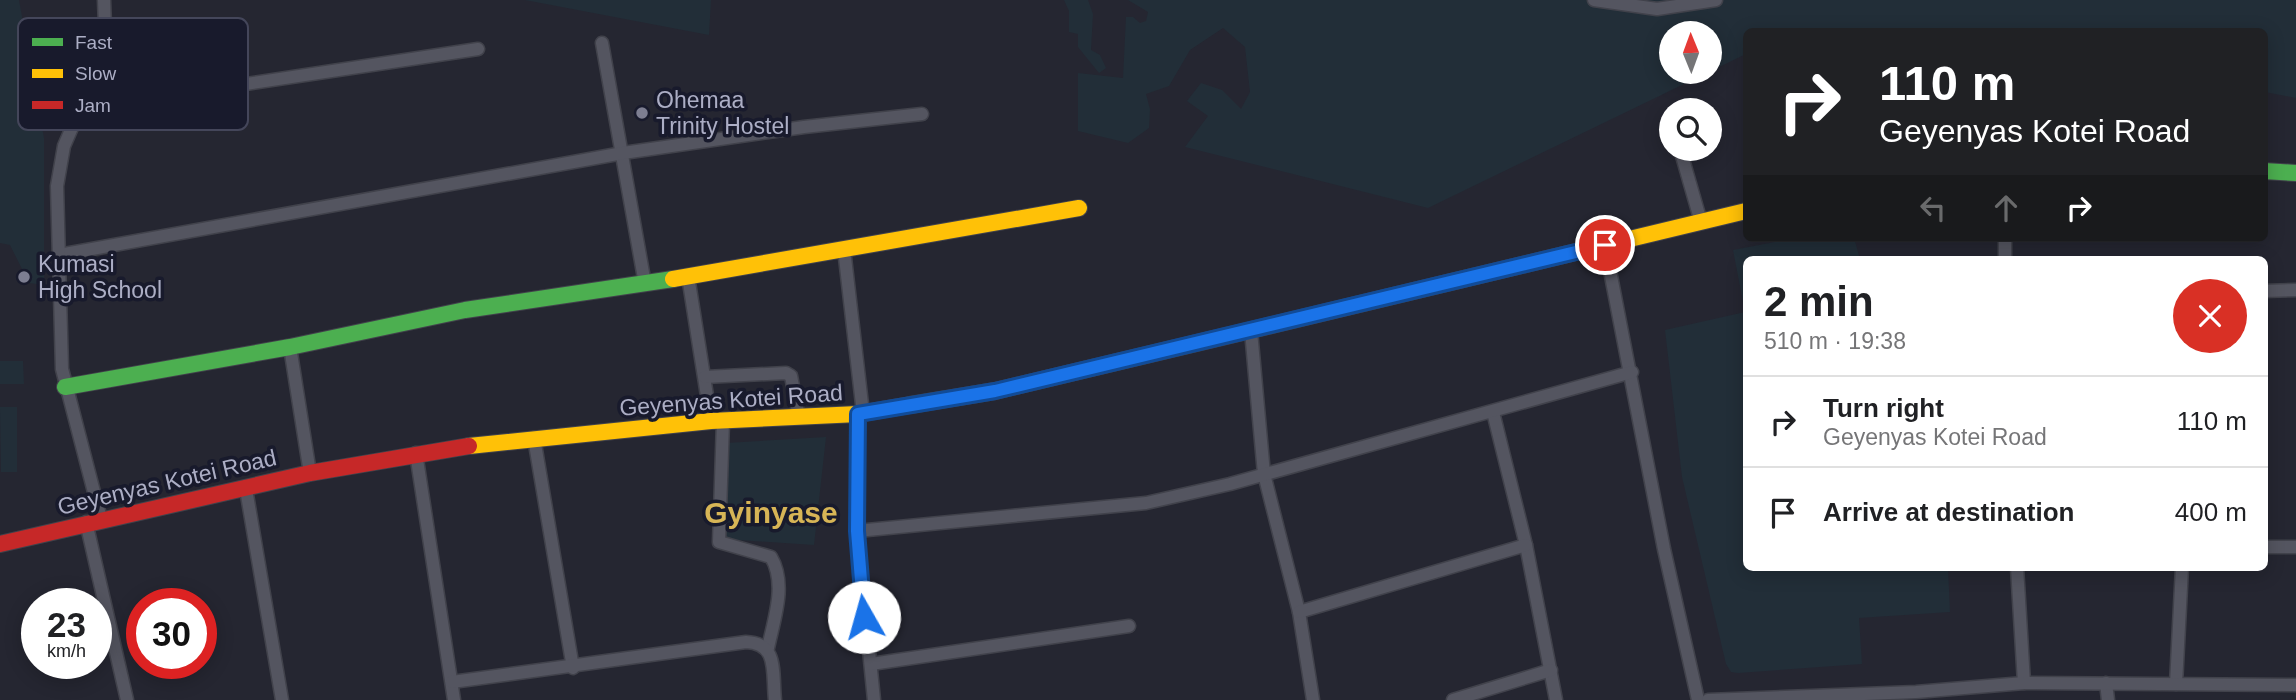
<!DOCTYPE html>
<meta charset="utf-8">
<style>
:root{--surface:#fff;--page:#f2f2f2;--text:#202124;--muted:#757577;--line:#e0e0e0}
body{margin:0;font-family:Helvetica,sans-serif;background:var(--page);color:var(--text);height:100vh;display:flex;flex-direction:column;font-size:26px;white-space:nowrap}
*{box-sizing:border-box;margin:0}
p{font-size:23px;color:var(--muted)}
.icon{flex:none;width:38px;height:38px;fill:none;stroke:currentColor;stroke-width:2;stroke-linecap:round;stroke-linejoin:round}
.map{position:relative;flex:1;overflow:hidden}
.panel{position:absolute;left:1743px;top:256px;width:525px;height:315px;display:flex;flex-direction:column;background:var(--surface);border-radius:10px;box-shadow:0 4px 18px #0003}
.panel>*{flex:none}
.top-card{position:absolute;left:1743px;top:28px;width:525px;height:214px;border-radius:10px;box-shadow:0 4px 18px #0003;background:#202124;color:#fff;overflow:hidden}
.needle{width:46px;rotate:359deg}
.fabs{position:absolute;left:1659px;top:21px;display:grid;gap:14px}
.fabs a{display:grid;place-items:center;width:63px;height:63px;border-radius:50%;background:var(--surface);box-shadow:0 4px 18px #0003;font-size:35px}
.speed{position:absolute;left:21px;top:588px;display:flex;gap:14px;font-size:35px;font-weight:700;text-align:center}
.speed>*{display:grid;place-content:center;width:91px;height:91px;border-radius:50%;background:var(--surface);box-shadow:0 4px 18px #0003;line-height:1}
.speed small{font-size:18px;font-weight:400}
.speed .limit{border:10px solid #d22;background:#fff;color:#111}
.pin{position:absolute;display:grid;place-items:center;width:60px;height:60px;color:#fff;margin:-30px;border:4px solid #fff;border-radius:50%;box-shadow:0 2px 7px #0007}
.me{position:absolute;width:77px;margin:-38px;rotate:353deg;stroke-linejoin:round;filter:drop-shadow(0 0 5px #0008)}
.turn{display:flex;align-items:center;gap:24px;height:147px;padding:0 21px;font-size:32px}
.turn .icon{width:91px;height:91px;stroke-width:2.5}
.turn b{display:block;font-size:49px;line-height:60px}
.lanes{display:flex;align-items:center;height:66px;padding:0 21px;background:#0003;justify-content:center;gap:35px;direction:ltr}
.lanes .off{opacity:.35}
.round{display:grid;place-items:center;flex:none;width:74px;height:74px;border-radius:37px;background:var(--page)}
.summary{display:flex;align-items:center;justify-content:space-between;height:119px;padding:0 21px}
h1{font-size:42px;font-weight:700;line-height:52px}
ul{padding:0;list-style:none}
li{display:flex;align-items:center;gap:21px;height:91px;padding:0 21px;border-top:2px solid var(--line)}
li div{flex:1}
li b{display:block;font-size:26px}
li em{font-style:normal}
.map>svg:first-child{display:block}
</style>
<div class="map">
<svg width="2296" height="700" viewBox="0 0 2296 700">
<rect width="100%" height="100%" fill="#252631"/>
<g fill="#222e38" fill-rule="evenodd">
<path d="M0 0H19L44 138V285L29 283 10 245 0 243Z"/>
<path d="M525 0H711L709 35Z"/>
<path d="M1064 0H1088L1093 14 1091 50 1100 55 1106 68 1099 73 1078 47V34L1069 32V11Z"/>
<path d="M1128 0H2296V98L2265 92 2264 32H1746V54L1428 208 1185 147 1208 116 1187 101 1201 83 1222 90 1241 109 1250 92 1245 47 1223 28 1190 50 1169 86 1146 94 1150 109 1149 128 1128 143 1078 131V73L1123 78 1126 17H1133L1140 23 1146 21 1148 12ZM1671 33H1710V72H1671Z"/>
<path d="M1795 238H1854L1860 259H1746V567H1948L1950 612 1859 618 1862 664 1738 673 1731 672 1726 664 1682 477 1665 330 1745 312 1733 250Z"/>
<path d="M0 361H23L24 384H0Z"/>
<path d="M0 407H17V472H1Z"/>
<path d="M826 437 814 545 723 539 726 443Z"/>
</g>
<g fill="none" stroke-linecap="round" stroke-linejoin="round">
<g stroke="#41424b" stroke-width="15">
<g id="street">
<path d="M104 0 108 106"/>
<path d="M1594 0 1657 9 1716 0"/>
<path d="M602 43 645 284"/>
<path d="M1680 149 1701 222"/>
<path d="M2005 238V259"/>
<path d="M1605 245 1664 549 1698 700"/>
<path d="M844 249 863 413"/>
<path d="M59 255 623 153 804 127 922 114"/>
<path d="M688 276 711 421"/>
<path d="M2264 291 2296 290"/>
<path d="M1251 331 1264 474 1299 612 1313 700"/>
<path d="M290 347 310 473"/>
<path d="M705 377 786 373 791 376 799 417"/>
<path d="M1493 412 1526 545 1556 700"/>
<path d="M858 414 857 531 874 700"/>
<path d="M723 421 719 542 771 557C787 584 774 619 768 648"/>
<path d="M534 438 573 668"/>
<path d="M416 453 454 700"/>
<path d="M246 489 282 700"/>
<path d="M101 519 62 369 57 186 64 146 74 123 93 110 133 101 478 49"/>
<path d="M86 522 127 700"/>
<path d="M857 531 1146 503 1230 484 1632 372"/>
<path d="M2264 547H2296"/>
<path d="M2017 567 2024 683"/>
<path d="M1299 612 1526 545"/>
<path d="M871 664 1129 626"/>
<path d="M452 682 746 642C779 643 772 673 775 700"/>
<path d="M2106 683 2108 700"/>
<path d="M2176 684 2182 567"/>
<path d="M1453 700 1551 670"/>
<path d="M1708 700 1916 692 2024 683 2296 685"/>
</g>
</g>
<g stroke="#41424b" stroke-width="18">
<g id="fast">
<path d="M2264 171 2296 173"/>
<path d="M65 387 290 347 465 310 673 279"/>
<path d="M910 405 995 391 1243 332"/>
</g>
</g>
<g stroke="#41424b" stroke-width="18">
<g id="slow">
<path d="M673 279 1079 208"/>
<path d="M1243 332 1746 211"/>
<path d="M469 446 711 421 858 414 910 405"/>
</g>
</g>
<g stroke="#41424b" stroke-width="18">
<path id="jam" d="M0 544 310 473 469 446"/>
</g>
<use href="#street" stroke="#545560" stroke-width="12"/>
<use href="#fast" stroke="#4caf50" stroke-width="16"/>
<use href="#slow" stroke="#ffc107" stroke-width="16"/>
<use href="#jam" stroke="#c62828" stroke-width="16"/>
</g>
<g fill="none" stroke-linecap="round" stroke-linejoin="round">
<g stroke="#114b97" stroke-width="18">
<path id="route" d="M864 617 857 531 858 414 995 391 1605 245"/>
</g>
<use href="#route" stroke="#1a73e8" stroke-width="12"/>
</g>
<g fill="#7d7e91" stroke="#181a2c" stroke-width="2.5">
<circle cx="642" cy="113" r="7"/>
<circle cx="24" cy="277" r="7"/>
</g>
<g text-anchor="middle" dominant-baseline="central" stroke-width="7" stroke-linejoin="round" paint-order="stroke">
<g font-size="23" fill="#acaec5" stroke="#181a2c" text-anchor="start">
<text x="656" y="100">Ohemaa<tspan x="656" dy="26">Trinity Hostel</tspan></text>
<text x="38" y="264">Kumasi<tspan x="38" dy="26">High School</tspan></text>
</g>
<g font-size="23" fill="#acaec5" stroke="#181a2c">
<text transform="translate(731 400) rotate(-4)">Geyenyas Kotei Road</text>
<text transform="translate(167 482) rotate(-13)">Geyenyas Kotei Road</text>
</g>
<g font-size="30" font-weight="bold" fill="#d7b556" stroke="#181a2c">
<text x="771" y="512">Gyinyase</text>
</g>
</g>
<rect x="18" y="18" width="230" height="112" rx="10" fill="#181a2c" stroke="#44465a" stroke-width="2"/>
<rect x="32" y="38" width="31" height="8" fill="#4caf50"/>
<rect x="32" y="69" width="31" height="9" fill="#ffc107"/>
<rect x="32" y="101" width="31" height="8" fill="#c62828"/>
<g font-size="19" fill="#acaec5">
<text x="75" y="49">Fast</text>
<text x="75" y="80">Slow</text>
<text x="75" y="112">Jam</text>
</g>
</svg>
<div class="fabs">
<a><svg class="needle" viewBox="-14 -14 28 28"><path d="M0-13l5 13h-10z" fill="#e53935"/><path d="M0 13l5-13h-10z" fill="#757577"/></svg></a>
<a><svg class="icon" aria-label="search" viewBox="0 0 24 24"><circle cx="10" cy="10" r="6"/><path d="M15 15l6 6"/></svg></a>
</div>
<div class="speed"><div>23<small>km/h</small></div><div class="limit">30</div></div>
<div class="pin" style="left:1605px;top:245px;background:#d93025"><svg class="icon" aria-label="arrive" viewBox="0 0 24 24"><path d="M6 21V4h12l-3 4 3 4H6"/></svg></div>
<svg class="me" style="left:864px;top:617px" viewBox="-20 -20 40 40"><circle r="19" fill="#fff"/><path d="M0-13L10 11 0 6-10 11z" fill="#1a73e8"/></svg>
<div class="top-card">
<div class="turn"><svg class="icon" aria-label="right" viewBox="0 0 24 24"><path d="M7 20v-9h11M14 6l5 5-5 5"/></svg><div><b>110 m</b>Geyenyas Kotei Road</div></div>
<div class="lanes"><svg class="icon off" aria-label="left" viewBox="0 0 24 24"><path d="M17 20v-9H6M10 6l-5 5 5 5"/></svg><svg class="icon off" aria-label="ahead" viewBox="0 0 24 24"><path d="M12 20V5M6 11l6-6 6 6"/></svg><svg class="icon" aria-label="right" viewBox="0 0 24 24"><path d="M7 20v-9h11M14 6l5 5-5 5"/></svg></div>
</div>
<section class="panel">
<div class="summary"><div><h1>2 min</h1><p>510 m · 19:38</p></div><a class="round" style="background:#d93025;color:#fff"><svg class="icon" aria-label="close" viewBox="0 0 24 24"><path d="M6 6l12 12M18 6L6 18"/></svg></a></div>
<ul>
<li><svg class="icon" aria-label="right" viewBox="0 0 24 24"><path d="M7 20v-9h11M14 6l5 5-5 5"/></svg><div><b>Turn right</b><p>Geyenyas Kotei Road</p></div><em>110 m</em></li>
<li><svg class="icon" aria-label="arrive" viewBox="0 0 24 24"><path d="M6 21V4h12l-3 4 3 4H6"/></svg><div><b>Arrive at destination</b></div><em>400 m</em></li>
</ul>
</section>
</div>
